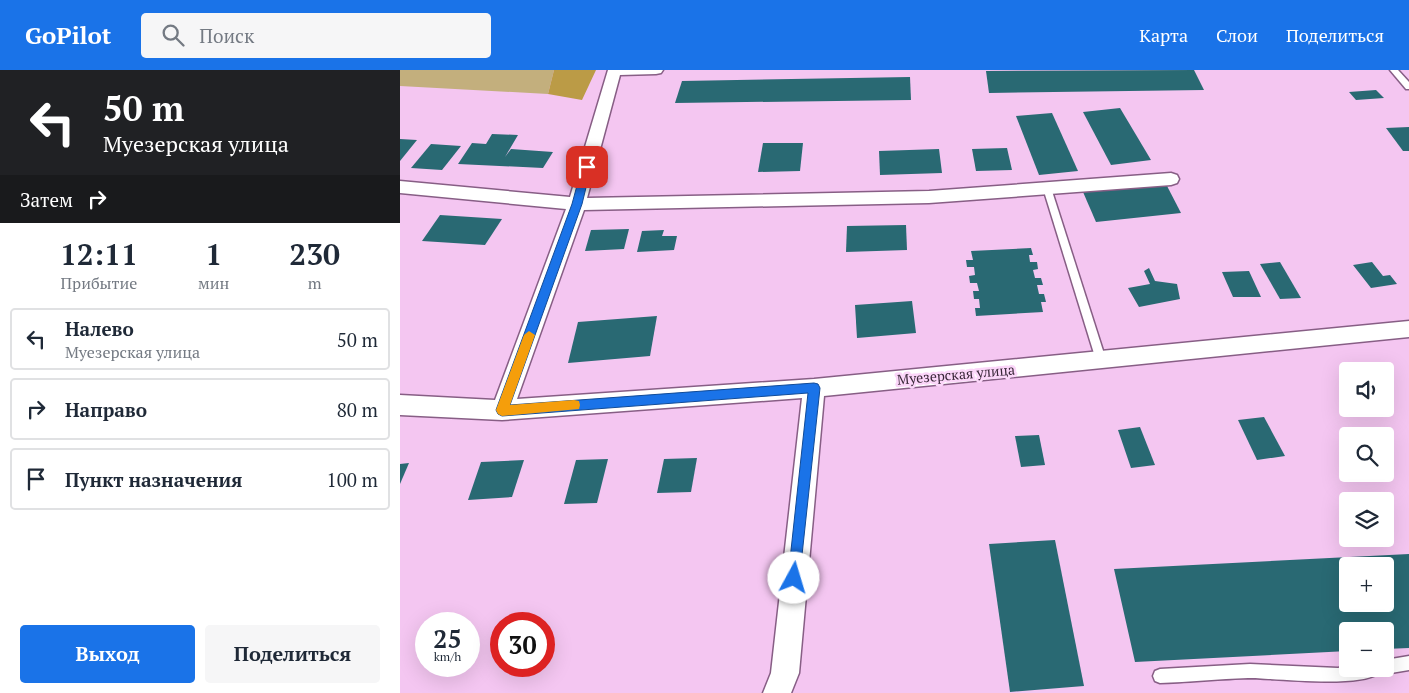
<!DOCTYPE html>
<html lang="ru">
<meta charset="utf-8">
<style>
:root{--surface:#fff;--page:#f6f6f7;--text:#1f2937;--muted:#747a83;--line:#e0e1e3;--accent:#1a73e8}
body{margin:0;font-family:"PT Serif",serif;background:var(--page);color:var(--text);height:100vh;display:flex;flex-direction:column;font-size:19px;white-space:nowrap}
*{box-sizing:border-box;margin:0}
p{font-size:16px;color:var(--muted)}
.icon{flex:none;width:28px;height:28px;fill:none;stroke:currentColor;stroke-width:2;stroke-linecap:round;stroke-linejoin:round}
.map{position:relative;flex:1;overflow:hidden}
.drawer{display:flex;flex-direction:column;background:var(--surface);width:400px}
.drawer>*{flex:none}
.banner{background:#202124;color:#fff;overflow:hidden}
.fabs{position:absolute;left:939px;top:292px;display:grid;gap:10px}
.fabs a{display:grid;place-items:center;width:55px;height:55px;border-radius:5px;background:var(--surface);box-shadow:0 5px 20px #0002;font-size:25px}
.speed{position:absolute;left:15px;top:542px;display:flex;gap:10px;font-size:25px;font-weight:700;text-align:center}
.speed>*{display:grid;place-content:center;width:65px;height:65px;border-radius:50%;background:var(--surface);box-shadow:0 5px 20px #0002;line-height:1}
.speed small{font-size:12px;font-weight:400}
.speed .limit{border:8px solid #d22;background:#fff;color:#111}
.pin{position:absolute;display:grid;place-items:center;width:42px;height:42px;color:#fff;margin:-21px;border-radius:10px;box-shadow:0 2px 8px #0006}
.me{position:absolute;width:55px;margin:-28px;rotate:6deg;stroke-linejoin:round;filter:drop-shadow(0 0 4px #0008)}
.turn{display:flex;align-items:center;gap:18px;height:105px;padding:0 20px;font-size:22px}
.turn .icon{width:65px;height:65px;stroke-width:2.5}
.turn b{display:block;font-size:35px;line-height:42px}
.then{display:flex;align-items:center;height:48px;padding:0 20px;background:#0003;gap:10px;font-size:19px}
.eta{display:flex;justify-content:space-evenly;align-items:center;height:85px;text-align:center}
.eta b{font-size:30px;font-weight:700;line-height:35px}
.primary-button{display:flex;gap:10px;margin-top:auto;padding:10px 20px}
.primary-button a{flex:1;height:58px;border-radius:5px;background:var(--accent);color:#fff;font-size:20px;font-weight:700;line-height:58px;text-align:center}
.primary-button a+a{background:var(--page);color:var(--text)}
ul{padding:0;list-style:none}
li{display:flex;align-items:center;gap:15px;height:62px;margin:0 10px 8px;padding:0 10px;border:2px solid var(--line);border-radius:5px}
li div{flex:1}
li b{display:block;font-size:19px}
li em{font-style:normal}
header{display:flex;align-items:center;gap:30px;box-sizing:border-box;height:70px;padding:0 25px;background:var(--accent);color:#fff}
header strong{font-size:24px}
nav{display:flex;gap:28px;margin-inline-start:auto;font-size:18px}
.search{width:350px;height:45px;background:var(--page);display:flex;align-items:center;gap:12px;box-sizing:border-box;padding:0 18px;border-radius:5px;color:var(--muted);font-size:19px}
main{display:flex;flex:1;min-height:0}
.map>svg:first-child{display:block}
</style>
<header>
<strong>GoPilot</strong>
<div class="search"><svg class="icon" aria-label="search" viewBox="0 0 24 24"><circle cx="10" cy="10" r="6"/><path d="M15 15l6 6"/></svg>Поиск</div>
<nav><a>Карта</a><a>Слои</a><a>Поделиться</a></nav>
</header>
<main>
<section class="drawer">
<div class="banner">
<div class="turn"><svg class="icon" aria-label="left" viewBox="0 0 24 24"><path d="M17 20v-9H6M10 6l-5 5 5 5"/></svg><div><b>50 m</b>Муезерская улица</div></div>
<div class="then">Затем<svg class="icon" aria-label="right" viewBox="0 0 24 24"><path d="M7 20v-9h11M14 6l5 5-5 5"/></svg></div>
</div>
<div class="eta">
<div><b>12:11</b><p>Прибытие</p></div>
<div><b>1</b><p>мин</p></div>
<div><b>230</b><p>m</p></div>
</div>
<ul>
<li><svg class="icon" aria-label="left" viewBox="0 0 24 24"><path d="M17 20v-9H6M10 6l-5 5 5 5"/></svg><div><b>Налево</b><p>Муезерская улица</p></div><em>50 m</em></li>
<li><svg class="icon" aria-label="right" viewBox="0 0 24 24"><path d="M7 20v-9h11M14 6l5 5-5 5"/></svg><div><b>Направо</b></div><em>80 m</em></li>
<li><svg class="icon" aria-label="arrive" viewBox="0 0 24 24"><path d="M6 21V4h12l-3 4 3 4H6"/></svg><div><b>Пункт назначения</b></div><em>100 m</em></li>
</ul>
<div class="primary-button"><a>Выход</a><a>Поделиться</a></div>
</section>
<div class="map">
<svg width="1009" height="623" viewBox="0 0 1009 623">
<rect width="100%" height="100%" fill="#f4c6f1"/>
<path fill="#c3af7d" d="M0 0H154L148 24 0 16Z"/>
<path fill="#bb9b46" d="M154 0H196L182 30 148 24Z"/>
<g fill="#296973" fill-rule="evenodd">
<path d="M794 0 804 20 589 23 586 1Z"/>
<path d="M510 7 511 30 275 33 282 11Z"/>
<path d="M976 20 984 28 956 30 949 22Z"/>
<path d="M720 38 751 90 711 95 683 42Z"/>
<path d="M652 43 678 101 639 105 616 46Z"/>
<path d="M1009 57V81H1003L986 58Z"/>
<path d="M92 64 118 65 105 87 111 79 153 82 143 98 58 94 72 73 86 74Z"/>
<path d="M0 69 17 70 0 91Z"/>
<path d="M363 73H403L400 101 358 102Z"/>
<path d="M31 74 61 76 42 100 11 98Z"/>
<path d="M607 78 612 100 576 101 572 79Z"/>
<path d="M539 79 542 103 480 105 479 81Z"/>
<path d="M766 114 781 143 696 152 683 122Z"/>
<path d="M40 145 102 149 85 175 22 171Z"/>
<path d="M506 155 507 180 446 182 447 156Z"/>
<path d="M229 159 224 179 185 181 191 160Z"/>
<path d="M264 160 262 166H277L274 180 237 182 242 161Z"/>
<path d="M631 178 633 185H629L630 192H637L638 199 633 200 635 208H641L643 215H637L639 224H644L646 232H641L643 242 576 246 575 238H580L579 229H574L573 221H579L577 213H570L569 206 575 205 574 197H567L566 190H573L571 181Z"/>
<path d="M880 192 901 228 880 229 860 194Z"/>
<path d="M972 192 983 206 990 205 997 214 971 218 953 195Z"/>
<path d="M749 198 755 211 777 214 780 229 739 237 728 218 750 214 744 201Z"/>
<path d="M849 201 861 227H833L822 202Z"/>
<path d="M512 231 516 263 457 268 455 235Z"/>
<path d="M257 246 250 286 168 293 178 252Z"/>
<path d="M864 347 885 386 857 390 838 350Z"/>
<path d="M740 357 755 395 731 398 718 360Z"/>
<path d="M639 365 645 395 621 397 615 366Z"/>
<path d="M297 388 291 422 257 423 264 389Z"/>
<path d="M208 389 197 433 164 434 176 390Z"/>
<path d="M124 390 112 427 68 430 81 392Z"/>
<path d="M9 393 0 414V394Z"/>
<path d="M655 470 684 616 610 622 589 474Z"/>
<path d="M1009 484V578L985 579V561H948V581L735 592 714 499ZM948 496H985V534H948Z"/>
</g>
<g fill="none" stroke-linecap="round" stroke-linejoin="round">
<g stroke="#875e85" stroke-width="3">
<g id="lane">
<path d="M990 0H998L1009 12V19H1006Z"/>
<path d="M647 115 651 118 706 290 705 293H697L696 290 643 118Z"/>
<path d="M1009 586V600L985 604 980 602C964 619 874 608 848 608 819 609 789 612 760 613L755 611 753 606 755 601 760 599 850 594 938 598 948 596V599H985V590Z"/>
</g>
</g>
<g stroke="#875e85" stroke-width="3">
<path id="street" d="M208 0H263L261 3 256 4 220 5 187 128 529 121 771 103 777 105 779 109 777 113 771 115 529 133 184 140 117 329 414 309 1009 251V267L424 326 399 603 391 623H363L371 603 402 328 102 350 0 345V325L95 330 166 139 0 123V111L170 127Z"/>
</g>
<use href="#lane" fill="#fff" fill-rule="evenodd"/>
<use href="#street" fill="#fff" fill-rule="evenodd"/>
</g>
<path fill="#1a73e8" stroke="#114b97" d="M187 94 191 97 182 134 110 335 414 313 418 314 420 318 399 513 394 515 390 513 388 508 408 323 102 346 98 344 96 340 172 134 182 97Z"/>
<path fill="#f59e0b" d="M129 261 135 265 110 335 174 330 179 331 180 335 179 339 102 346 98 344 96 340 124 265Z"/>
<g text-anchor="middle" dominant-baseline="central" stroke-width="5" stroke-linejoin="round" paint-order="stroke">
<g font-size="14" fill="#392738" stroke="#fbd6f9">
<text transform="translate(556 304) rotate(-5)">Муезерская улица</text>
</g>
</g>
</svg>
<div class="fabs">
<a><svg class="icon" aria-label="sound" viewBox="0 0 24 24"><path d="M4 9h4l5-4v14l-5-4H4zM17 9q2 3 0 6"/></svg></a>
<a><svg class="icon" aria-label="search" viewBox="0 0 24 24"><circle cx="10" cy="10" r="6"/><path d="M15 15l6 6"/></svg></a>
<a><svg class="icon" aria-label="layers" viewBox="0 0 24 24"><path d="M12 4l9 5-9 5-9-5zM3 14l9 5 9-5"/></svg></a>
<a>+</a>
<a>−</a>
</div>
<div class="speed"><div>25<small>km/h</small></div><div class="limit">30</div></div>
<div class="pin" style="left:187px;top:97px;background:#d93025"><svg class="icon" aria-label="arrive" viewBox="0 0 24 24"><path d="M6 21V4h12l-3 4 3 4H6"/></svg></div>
<svg class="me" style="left:394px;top:508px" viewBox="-20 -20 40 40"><circle r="19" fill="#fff"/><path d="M0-13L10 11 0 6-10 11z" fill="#1a73e8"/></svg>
</div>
</main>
